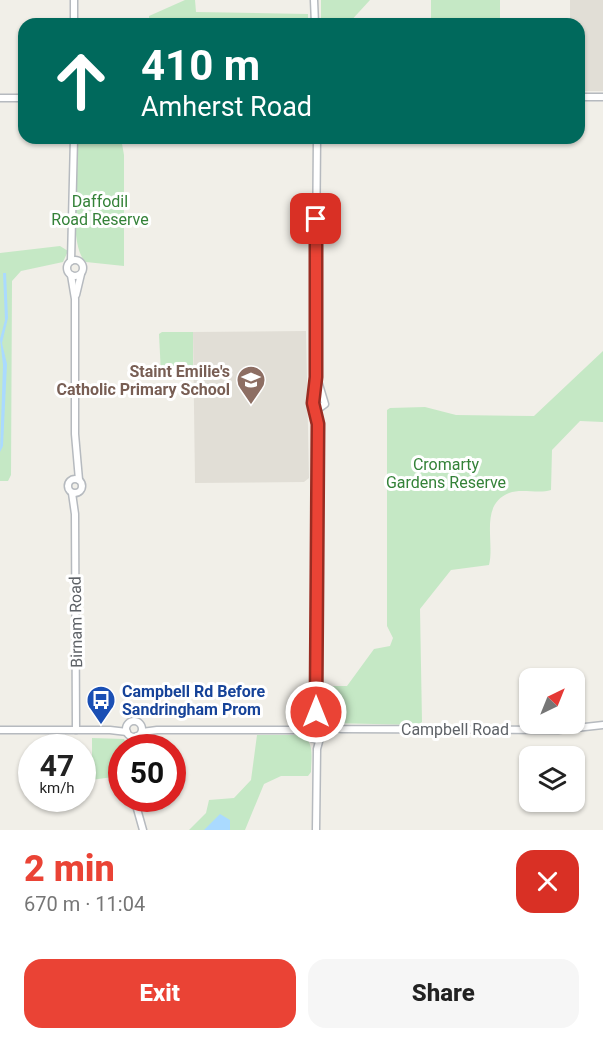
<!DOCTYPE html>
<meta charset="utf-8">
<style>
:root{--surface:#fff;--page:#f6f6f6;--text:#222;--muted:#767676;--accent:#ea4335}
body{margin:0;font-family:Roboto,sans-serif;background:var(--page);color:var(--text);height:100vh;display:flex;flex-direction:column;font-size:22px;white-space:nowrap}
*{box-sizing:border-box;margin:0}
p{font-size:20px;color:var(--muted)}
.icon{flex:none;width:33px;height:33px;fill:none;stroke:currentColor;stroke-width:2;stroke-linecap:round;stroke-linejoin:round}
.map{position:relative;height:830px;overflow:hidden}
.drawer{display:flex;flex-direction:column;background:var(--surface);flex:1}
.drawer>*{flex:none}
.hud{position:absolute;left:18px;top:18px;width:567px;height:126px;border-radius:18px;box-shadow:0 2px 4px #0004;background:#00695c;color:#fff;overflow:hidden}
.needle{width:39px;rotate:43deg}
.fabs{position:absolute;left:519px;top:668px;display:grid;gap:12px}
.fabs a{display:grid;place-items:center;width:66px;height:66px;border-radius:12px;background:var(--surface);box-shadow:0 2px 4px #0004;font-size:30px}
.speed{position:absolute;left:18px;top:734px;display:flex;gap:12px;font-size:30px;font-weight:700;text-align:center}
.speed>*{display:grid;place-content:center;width:78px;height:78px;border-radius:50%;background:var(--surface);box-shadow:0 2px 4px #0004;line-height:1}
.speed small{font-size:15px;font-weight:400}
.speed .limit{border:9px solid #d22;background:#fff;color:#111}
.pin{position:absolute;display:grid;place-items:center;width:51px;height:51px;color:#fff;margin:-26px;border-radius:12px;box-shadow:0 3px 9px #0006}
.me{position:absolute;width:66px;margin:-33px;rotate:0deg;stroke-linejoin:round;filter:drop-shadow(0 0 4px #0008)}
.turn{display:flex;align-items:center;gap:21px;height:126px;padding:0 24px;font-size:27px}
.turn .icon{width:78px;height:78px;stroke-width:2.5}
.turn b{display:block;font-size:42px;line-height:51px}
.round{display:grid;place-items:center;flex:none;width:63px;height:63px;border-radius:18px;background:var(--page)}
.overview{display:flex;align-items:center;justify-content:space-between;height:102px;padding:0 24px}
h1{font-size:36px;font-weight:800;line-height:45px;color:var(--accent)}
.primary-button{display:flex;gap:12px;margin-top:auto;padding:12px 24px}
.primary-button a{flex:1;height:69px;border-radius:18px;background:var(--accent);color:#fff;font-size:24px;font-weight:800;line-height:69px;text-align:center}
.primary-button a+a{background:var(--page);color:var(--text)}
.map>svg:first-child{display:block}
</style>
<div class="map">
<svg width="603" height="830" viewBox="0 0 603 830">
<rect width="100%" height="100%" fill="#f1efe8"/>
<g fill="#e1ded6">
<path d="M570 0H603V91H579V24H570Z"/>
<path d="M306 331 309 478 304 482 195 483 193 332Z"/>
</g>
<g fill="#c5e8c5">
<path d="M185 0H195L196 12 308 14V24H149V16Z"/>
<path d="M321 0H370L348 24H321Z"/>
<rect x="431" y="0" width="69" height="24"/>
<path d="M78 138H121L124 155V266L86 262C67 247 78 163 78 138Z"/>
<path d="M60 246 68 251 63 262 21 271 12 281 11 475 8 481H0V253Z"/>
<path d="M162 332H193V375L161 374 159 334Z"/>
<path d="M603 351V422L580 421 552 450 551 490C538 494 521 488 509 493 479 505 495 542 489 565L451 570 420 609 422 722 418 725 330 723 324 718V686H347L374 649 390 646 393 638 387 626V410L390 408 425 407 456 415 534 416Z"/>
<path d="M257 735H302C315 742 311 759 311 772L308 776H281L264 784 245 830H189L206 813 209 800 234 798 251 780Z"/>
<path d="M92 738 124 739 128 747H122L121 776 83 781V770L92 765Z"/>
</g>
<g fill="#aadaff">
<path d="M3 273H6L8 318 2 343 7 364 3 446 0 452 3 365 0 339 5 320Z"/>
<path d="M220 814 230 820V830H204Z"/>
</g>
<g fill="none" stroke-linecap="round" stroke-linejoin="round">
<g stroke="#b6babf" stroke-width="9">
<g id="secondary">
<path d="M74 0V24"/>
<path d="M314 0 315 24"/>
<path d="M579 97H603"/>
<path d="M0 98H24"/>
<path d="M317 138 315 371 325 404 318 409 313 403 316 398 321 397"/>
<circle cx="75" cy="268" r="8"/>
<path d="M71 261 74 138"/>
<path d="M71 275 75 299V434L79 480"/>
<path d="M76 295 81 274"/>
<path d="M316 408V712L321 723"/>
<circle cx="75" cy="486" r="7"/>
<path d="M72 493 75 514 76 730"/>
<circle cx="134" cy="729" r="8"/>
<circle cx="316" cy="730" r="9"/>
<path d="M324 727 342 729 558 730 603 725"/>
<path d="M0 730H110L127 732"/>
<path d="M142 732 157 730H299L308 726"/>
<path d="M135 747 137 736"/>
<path d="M134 798 143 830"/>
<path d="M316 830 317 749 320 738"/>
</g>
</g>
<use href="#secondary" stroke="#fff" stroke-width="6"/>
</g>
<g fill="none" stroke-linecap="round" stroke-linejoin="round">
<g stroke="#982c22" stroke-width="15">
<path id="route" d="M316 219V377L313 403 318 424 316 712"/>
</g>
<use href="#route" stroke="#ea4335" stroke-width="10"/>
</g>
<defs>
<g id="school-pin" transform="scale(1.5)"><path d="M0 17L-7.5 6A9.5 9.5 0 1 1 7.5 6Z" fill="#8d6e63" stroke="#fff"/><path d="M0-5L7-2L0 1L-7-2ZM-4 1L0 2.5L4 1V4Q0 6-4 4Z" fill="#fff"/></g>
<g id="bus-pin" transform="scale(1.5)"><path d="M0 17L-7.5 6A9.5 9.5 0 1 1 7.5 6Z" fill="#1a4fb4" stroke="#fff"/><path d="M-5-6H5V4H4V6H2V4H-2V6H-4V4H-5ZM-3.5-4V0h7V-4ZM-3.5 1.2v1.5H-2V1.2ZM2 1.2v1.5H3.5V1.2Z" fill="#fff"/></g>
</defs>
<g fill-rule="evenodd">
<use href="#school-pin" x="251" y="380"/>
<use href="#bus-pin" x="101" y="700"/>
</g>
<g text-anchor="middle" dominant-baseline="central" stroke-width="6" stroke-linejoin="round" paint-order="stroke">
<g font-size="16" fill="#348238" stroke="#fff">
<text x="100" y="201">Daffodil<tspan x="100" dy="18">Road Reserve</tspan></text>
<text x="446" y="464">Cromarty<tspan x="446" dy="18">Gardens Reserve</tspan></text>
</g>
<g font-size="16" font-weight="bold" fill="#785e54" stroke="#fff" text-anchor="end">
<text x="230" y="371">Staint Emilie's<tspan x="230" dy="18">Catholic Primary School</tspan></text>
</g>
<g font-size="16" fill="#5f6368" stroke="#fff">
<text transform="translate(76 622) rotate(-91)">Birnam Road</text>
<text x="455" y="729">Campbell Road</text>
</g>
<g font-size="16" font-weight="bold" fill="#164399" stroke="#fff" text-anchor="start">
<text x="122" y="691">Campbell Rd Before<tspan x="122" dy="18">Sandringham Prom</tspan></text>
</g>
</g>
</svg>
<div class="fabs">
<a><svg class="needle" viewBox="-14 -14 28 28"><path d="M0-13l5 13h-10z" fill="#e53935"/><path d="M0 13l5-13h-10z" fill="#767676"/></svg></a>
<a><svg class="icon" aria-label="layers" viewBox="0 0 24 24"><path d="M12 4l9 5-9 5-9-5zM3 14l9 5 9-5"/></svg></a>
</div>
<div class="speed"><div>47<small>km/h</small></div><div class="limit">50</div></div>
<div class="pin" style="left:316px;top:219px;background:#d93025"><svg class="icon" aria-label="arrive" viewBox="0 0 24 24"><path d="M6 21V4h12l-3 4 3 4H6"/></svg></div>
<svg class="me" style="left:316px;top:712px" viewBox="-20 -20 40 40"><circle r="17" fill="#ea4335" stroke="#fff" stroke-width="3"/><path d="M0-11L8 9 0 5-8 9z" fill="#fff"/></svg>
<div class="hud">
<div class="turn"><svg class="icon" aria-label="ahead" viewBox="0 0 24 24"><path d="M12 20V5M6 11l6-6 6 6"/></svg><div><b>410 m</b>Amherst Road</div></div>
</div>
</div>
<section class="drawer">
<div class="overview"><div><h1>2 min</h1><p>670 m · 11:04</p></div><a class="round" style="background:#d93025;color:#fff"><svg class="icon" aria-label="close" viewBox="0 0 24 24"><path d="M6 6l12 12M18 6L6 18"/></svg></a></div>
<div class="primary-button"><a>Exit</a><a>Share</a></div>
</section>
